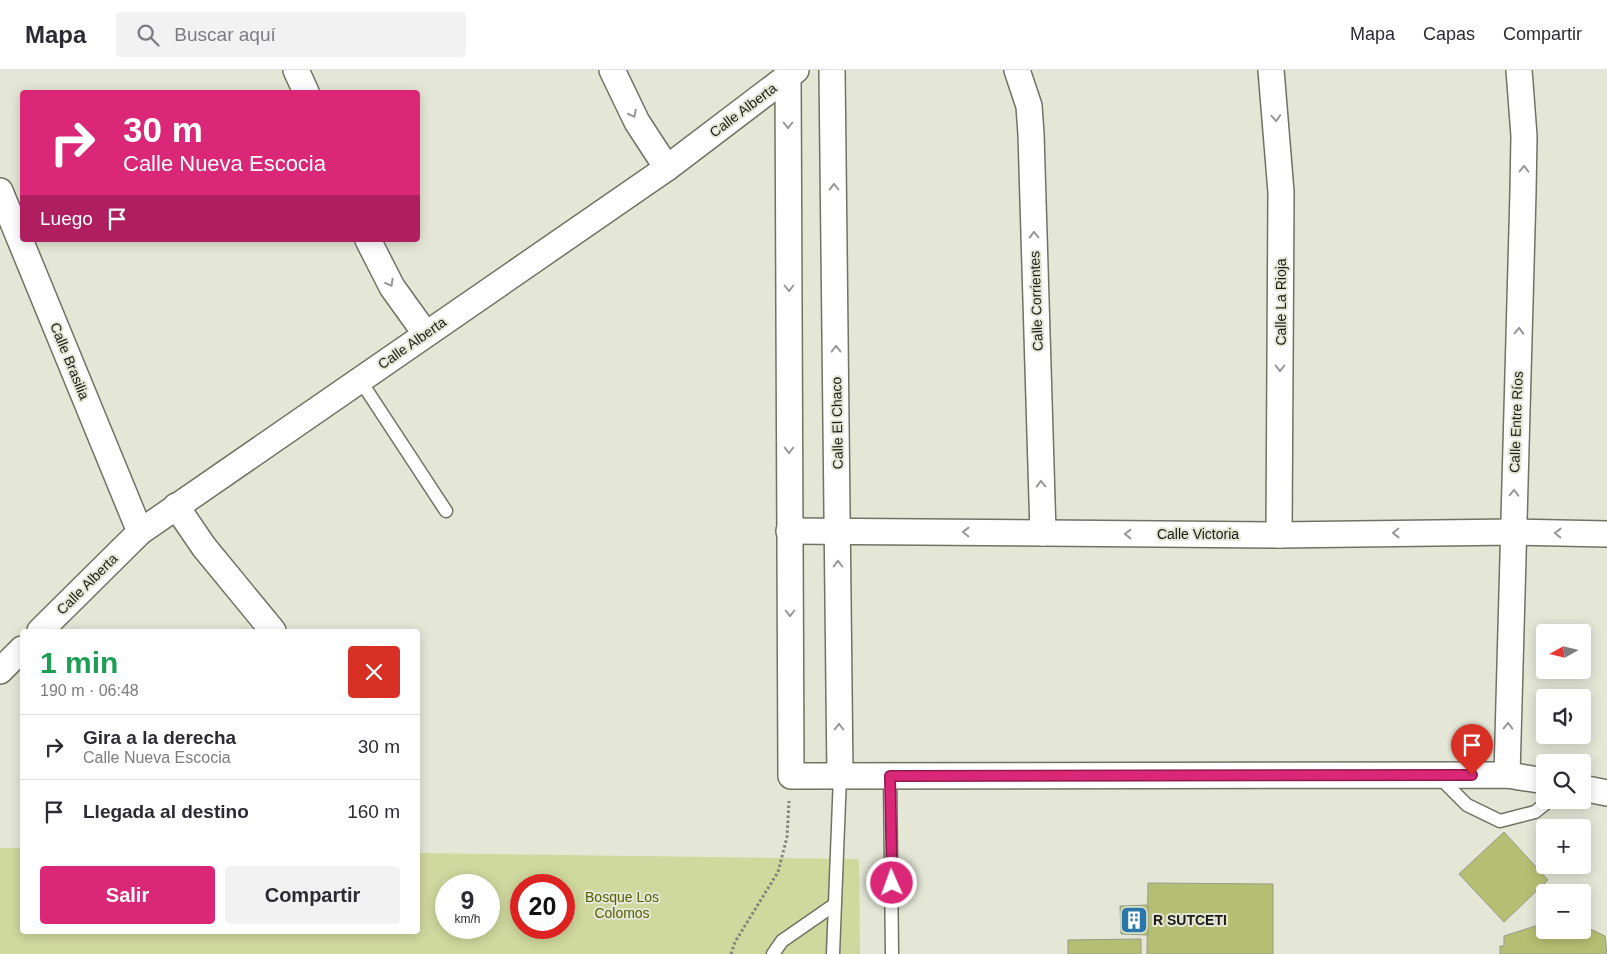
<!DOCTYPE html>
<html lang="es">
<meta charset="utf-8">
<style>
:root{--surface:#fff;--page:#f2f2f3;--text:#2b2b33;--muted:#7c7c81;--line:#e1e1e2;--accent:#db2777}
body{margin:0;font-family:Helvetica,sans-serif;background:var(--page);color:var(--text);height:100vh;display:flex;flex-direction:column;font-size:19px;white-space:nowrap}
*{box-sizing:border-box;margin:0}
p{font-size:16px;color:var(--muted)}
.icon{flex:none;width:28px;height:28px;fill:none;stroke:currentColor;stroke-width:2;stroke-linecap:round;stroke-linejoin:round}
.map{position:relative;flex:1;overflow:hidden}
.sheet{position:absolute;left:20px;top:559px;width:400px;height:305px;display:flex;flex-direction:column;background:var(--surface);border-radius:5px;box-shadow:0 2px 12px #0003}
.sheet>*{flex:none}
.hud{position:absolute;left:20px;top:20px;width:400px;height:152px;border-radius:5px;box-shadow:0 2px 12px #0003;background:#db2777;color:#fff;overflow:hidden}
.needle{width:32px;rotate:262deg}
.controls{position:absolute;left:1536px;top:554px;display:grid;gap:10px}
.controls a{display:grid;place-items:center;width:55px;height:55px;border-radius:5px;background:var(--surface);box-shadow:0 2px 12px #0003;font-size:25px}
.speed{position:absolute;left:435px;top:804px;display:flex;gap:10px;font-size:25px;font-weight:700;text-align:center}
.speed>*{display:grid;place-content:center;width:65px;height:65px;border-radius:50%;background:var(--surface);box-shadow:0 2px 12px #0003;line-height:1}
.speed small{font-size:12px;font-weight:400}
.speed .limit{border:8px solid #d22;background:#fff;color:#111}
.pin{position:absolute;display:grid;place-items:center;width:42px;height:42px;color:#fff;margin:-51px -21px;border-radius:50% 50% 50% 0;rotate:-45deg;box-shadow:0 0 5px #0007}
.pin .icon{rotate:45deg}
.me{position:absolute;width:55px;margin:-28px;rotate:358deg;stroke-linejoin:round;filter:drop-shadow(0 0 4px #0008)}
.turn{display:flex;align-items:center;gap:18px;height:105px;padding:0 20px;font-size:22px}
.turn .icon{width:65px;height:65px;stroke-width:2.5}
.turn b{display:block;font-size:35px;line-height:42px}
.then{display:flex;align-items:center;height:48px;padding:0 20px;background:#0003;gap:10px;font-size:19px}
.round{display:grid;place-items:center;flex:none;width:52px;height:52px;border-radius:5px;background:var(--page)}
.overview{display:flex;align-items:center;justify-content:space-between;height:85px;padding:0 20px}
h1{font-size:30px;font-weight:700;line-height:38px;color:#1e9e55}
.primary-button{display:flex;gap:10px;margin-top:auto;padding:10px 20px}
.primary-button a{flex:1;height:58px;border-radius:5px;background:var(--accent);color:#fff;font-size:20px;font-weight:700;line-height:58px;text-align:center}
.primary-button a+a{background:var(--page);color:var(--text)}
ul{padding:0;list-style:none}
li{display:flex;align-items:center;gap:15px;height:65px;padding:0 20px;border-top:1px solid var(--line)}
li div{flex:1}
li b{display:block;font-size:19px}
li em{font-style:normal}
header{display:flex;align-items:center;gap:30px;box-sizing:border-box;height:70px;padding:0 25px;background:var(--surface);border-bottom:1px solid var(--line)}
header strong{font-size:24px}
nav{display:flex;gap:28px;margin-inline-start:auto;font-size:18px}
.search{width:350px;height:45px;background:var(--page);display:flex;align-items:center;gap:12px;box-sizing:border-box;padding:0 18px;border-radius:5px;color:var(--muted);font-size:19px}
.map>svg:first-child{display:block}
</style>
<header>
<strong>Mapa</strong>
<div class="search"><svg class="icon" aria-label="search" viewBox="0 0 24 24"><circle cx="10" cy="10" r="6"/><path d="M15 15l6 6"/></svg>Buscar aquí</div>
<nav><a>Mapa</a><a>Capas</a><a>Compartir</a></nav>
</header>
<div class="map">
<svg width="1607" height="884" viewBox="0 0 1607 884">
<rect width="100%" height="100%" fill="#e4e7d6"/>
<path fill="#cfd89d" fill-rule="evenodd" d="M0 778H22V861H418V783L859 789 860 884H0ZM446 815H489V858H446ZM521 815H564V858H521Z"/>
<g fill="#b5bf73" stroke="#979a89">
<path d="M1504 762 1548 810 1504 852 1459 804Z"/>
<path d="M1148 813 1273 814V884H1147Z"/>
<path d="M1148 835V865L1121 864 1120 836Z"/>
<path d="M1545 853V860H1582V855L1605 866 1607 884H1500V876H1504V866Z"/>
<path d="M1141 869V884H1068V870Z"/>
</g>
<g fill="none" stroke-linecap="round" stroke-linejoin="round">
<g stroke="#707263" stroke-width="15">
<g id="service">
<path d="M360 310 446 441"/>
<path d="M890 706 892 884"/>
<path d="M1439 707 1467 735 1500 751 1535 742 1550 730"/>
<path d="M773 884 782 871 834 835"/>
<path d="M833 884 840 706"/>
</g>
</g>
<g stroke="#707263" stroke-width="28">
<g id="minor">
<path d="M296 0 306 22"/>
<path d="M612 0 637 52 667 98"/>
<path d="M832 0 840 706"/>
<path d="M1017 0 1029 36 1031 64 1043 463"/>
<path d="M1271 0 1281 122 1279 465"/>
<path d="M788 6 791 706 1507 705 1545 711"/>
<path d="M0 121 140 462"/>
<path d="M368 170 392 217 425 263"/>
<path d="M176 436 204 477 273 561"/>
<path d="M789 461 1279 465 1513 462 1607 464"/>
<path d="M40 561 140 462 667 98 796 0"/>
<path d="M0 601 22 579"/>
<path d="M1507 705 1523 122 1524 66 1519 0"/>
<path d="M1582 718 1607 723"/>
</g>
</g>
<path stroke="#828479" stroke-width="3" stroke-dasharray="2.5 2.5" stroke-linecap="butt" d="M731 884 735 872 778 802 787 767 789 731"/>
<use href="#service" stroke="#fff" stroke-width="12"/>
<use href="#minor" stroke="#fff" stroke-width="25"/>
</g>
<defs><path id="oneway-chevron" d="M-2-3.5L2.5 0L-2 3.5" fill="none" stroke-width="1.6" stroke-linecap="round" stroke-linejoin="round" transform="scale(1.25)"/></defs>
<g stroke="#989896">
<use href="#oneway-chevron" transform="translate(633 44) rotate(63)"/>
<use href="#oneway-chevron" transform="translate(1276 48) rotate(86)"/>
<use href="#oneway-chevron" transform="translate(788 55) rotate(90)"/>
<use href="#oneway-chevron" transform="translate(1524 99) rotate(-89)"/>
<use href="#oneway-chevron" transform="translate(834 117) rotate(-91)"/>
<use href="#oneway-chevron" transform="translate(1034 165) rotate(-92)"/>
<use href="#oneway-chevron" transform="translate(390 213) rotate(61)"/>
<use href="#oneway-chevron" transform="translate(789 218) rotate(90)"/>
<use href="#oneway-chevron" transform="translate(1519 261) rotate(-88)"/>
<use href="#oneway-chevron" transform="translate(836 279) rotate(-91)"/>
<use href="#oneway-chevron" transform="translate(1280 298) rotate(90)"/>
<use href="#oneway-chevron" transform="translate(789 380) rotate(90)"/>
<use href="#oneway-chevron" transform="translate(1041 414) rotate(-92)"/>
<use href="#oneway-chevron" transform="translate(1514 423) rotate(-88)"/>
<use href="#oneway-chevron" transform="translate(966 462) rotate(-179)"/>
<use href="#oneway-chevron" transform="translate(1396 463) rotate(179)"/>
<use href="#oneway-chevron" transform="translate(1558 463) rotate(-179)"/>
<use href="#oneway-chevron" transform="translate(1128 464) rotate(-180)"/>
<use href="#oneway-chevron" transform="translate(838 494) rotate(-90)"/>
<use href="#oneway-chevron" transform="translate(790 543) rotate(90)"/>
<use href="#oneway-chevron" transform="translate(1508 656) rotate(-89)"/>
<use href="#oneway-chevron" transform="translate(839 657) rotate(-90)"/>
</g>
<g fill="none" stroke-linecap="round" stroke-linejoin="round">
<g stroke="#8e194d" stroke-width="12">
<path id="route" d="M892 813 890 706 1472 705"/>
</g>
<use href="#route" stroke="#db2777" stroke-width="9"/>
</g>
<defs>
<g id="building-square" transform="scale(1.4375)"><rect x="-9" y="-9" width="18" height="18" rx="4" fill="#2977a9" stroke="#e4e7d6"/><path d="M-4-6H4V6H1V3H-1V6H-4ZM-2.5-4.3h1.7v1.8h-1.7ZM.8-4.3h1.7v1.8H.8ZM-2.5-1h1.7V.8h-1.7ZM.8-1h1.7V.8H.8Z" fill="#fff"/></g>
</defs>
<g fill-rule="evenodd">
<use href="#building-square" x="1134" y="850"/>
</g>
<g text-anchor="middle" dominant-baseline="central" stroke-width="4" stroke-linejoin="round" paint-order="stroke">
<g font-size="14" fill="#1a1b15" stroke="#e4e7d6">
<text transform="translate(743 40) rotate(-37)">Calle Alberta</text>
<text transform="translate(1036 231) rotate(-92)">Calle Corrientes</text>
<text transform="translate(1281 232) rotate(-90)">Calle La Rioja</text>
<text transform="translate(412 273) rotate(-35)">Calle Alberta</text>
<text transform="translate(70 291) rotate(68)">Calle Brasilia</text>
<text transform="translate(1516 352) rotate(-88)">Calle Entre Ríos</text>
<text transform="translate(837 353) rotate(-91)">Calle El Chaco</text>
<text x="1198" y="464">Calle Victoria</text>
<text transform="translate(87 514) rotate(-45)">Calle Alberta</text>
</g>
<g font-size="14" fill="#575e00" stroke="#e4e7d6">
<text x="622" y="827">Bosque Los<tspan x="622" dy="16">Colomos</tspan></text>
</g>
<g font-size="14" font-weight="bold" fill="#1a1b15" stroke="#e4e7d6" text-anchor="start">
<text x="1153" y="850">R SUTCETI</text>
</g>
</g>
</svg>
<div class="controls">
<a><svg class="needle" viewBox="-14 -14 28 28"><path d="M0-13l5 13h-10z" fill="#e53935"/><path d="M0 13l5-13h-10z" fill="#7c7c81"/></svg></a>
<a><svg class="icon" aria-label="sound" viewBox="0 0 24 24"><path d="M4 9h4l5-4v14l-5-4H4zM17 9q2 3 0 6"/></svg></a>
<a><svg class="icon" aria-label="search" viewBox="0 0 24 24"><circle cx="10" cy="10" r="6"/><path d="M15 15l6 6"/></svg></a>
<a>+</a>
<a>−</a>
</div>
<div class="speed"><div>9<small>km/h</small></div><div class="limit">20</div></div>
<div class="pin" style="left:1472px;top:705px;background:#d93025"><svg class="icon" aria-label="arrive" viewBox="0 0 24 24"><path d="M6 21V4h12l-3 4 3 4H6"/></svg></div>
<svg class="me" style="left:892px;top:813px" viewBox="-20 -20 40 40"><circle r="17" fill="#db2777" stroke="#fff" stroke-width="3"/><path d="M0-11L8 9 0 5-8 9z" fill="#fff"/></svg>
<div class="hud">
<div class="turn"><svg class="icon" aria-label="right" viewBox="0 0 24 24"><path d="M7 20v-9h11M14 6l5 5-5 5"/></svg><div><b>30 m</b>Calle Nueva Escocia</div></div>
<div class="then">Luego<svg class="icon" aria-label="arrive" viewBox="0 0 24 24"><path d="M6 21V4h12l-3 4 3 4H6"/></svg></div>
</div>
<section class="sheet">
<div class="overview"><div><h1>1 min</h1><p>190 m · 06:48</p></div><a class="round" style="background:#d93025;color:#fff"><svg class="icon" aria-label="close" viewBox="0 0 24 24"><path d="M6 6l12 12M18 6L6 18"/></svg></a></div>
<ul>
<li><svg class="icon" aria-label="right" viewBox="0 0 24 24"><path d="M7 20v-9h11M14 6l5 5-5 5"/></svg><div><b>Gira a la derecha</b><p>Calle Nueva Escocia</p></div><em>30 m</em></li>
<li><svg class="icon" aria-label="arrive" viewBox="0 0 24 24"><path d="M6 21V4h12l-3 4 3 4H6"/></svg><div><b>Llegada al destino</b></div><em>160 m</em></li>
</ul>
<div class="primary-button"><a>Salir</a><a>Compartir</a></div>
</section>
</div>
